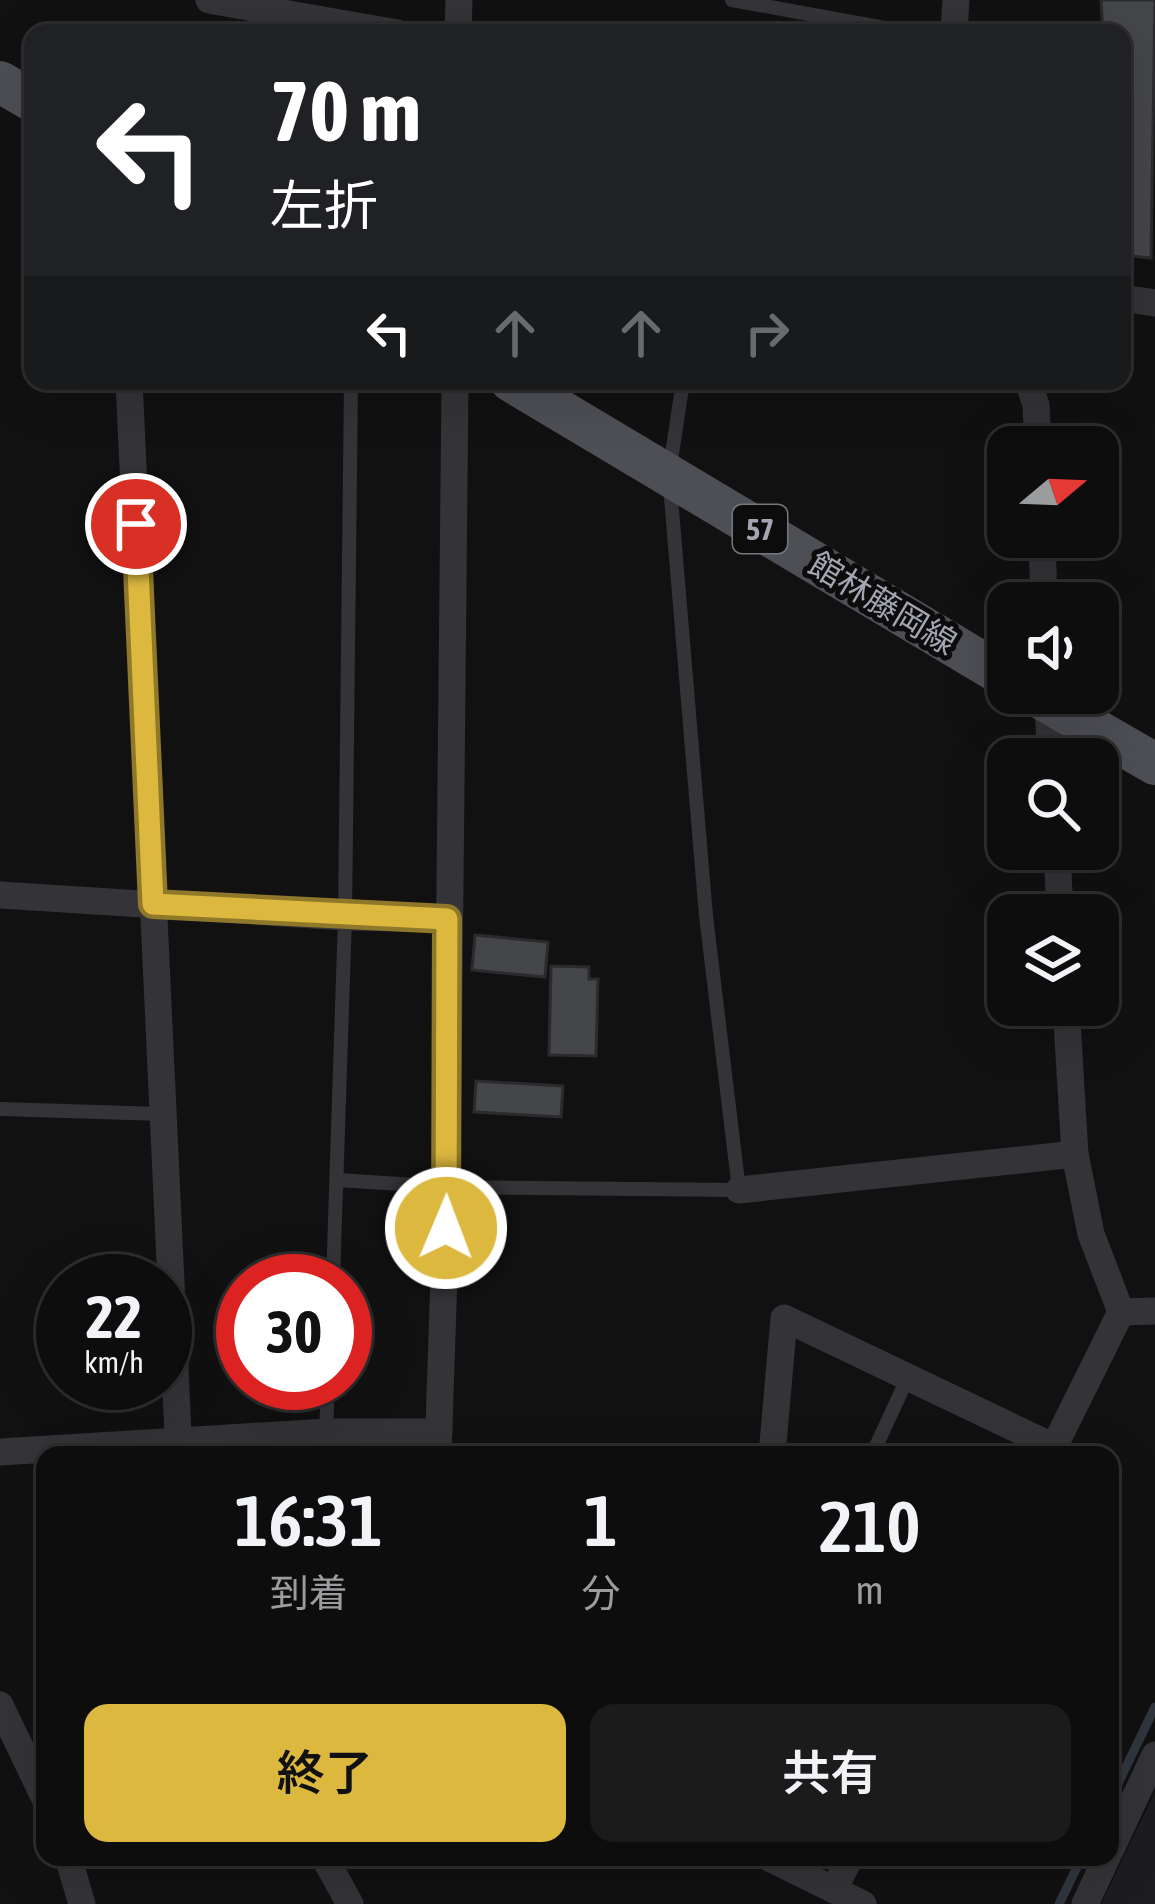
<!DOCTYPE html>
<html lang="ja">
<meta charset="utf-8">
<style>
:root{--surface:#0d0d0e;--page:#1b1b1c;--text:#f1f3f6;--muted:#9a9c9e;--line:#2d2d2e;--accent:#dcb83f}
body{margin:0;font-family:"Asap Condensed","Noto Sans JP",sans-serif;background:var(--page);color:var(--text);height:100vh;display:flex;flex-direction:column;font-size:45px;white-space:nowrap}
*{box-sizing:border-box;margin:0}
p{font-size:39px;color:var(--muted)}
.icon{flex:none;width:66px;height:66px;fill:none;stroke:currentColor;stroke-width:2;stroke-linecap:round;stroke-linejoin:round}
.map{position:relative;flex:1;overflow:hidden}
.side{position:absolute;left:36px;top:1446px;width:1083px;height:420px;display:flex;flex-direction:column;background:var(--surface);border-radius:24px;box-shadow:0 12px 48px #0002,0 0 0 3px var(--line)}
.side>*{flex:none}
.guide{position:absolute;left:24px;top:24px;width:1107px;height:366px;border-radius:24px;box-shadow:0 12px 48px #0002,0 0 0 3px var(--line);background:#202124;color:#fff;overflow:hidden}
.needle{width:78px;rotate:71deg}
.fabs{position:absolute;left:987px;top:426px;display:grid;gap:24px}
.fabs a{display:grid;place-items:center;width:132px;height:132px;border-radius:24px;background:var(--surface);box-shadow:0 12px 48px #0002,0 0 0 3px var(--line);font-size:60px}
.speed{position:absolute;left:36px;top:1254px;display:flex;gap:24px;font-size:60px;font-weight:700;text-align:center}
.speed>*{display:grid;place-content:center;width:156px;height:156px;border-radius:50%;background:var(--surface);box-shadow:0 12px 48px #0002,0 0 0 3px var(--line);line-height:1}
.speed small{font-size:30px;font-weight:400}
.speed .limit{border:18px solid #d22;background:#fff;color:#111}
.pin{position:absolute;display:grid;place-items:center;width:102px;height:102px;color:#fff;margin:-51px;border:6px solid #fff;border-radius:50%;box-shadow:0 3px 12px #0007}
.me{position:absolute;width:132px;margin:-66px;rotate:1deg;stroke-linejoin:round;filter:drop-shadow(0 0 9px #0008)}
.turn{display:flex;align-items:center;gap:42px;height:252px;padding:0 48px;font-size:54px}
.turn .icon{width:156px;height:156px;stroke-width:2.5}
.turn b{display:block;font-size:84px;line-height:102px}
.lanes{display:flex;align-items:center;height:114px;padding:0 48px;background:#0003;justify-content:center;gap:60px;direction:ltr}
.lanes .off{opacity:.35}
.eta{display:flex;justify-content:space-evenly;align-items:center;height:204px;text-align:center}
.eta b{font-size:72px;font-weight:600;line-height:84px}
.action{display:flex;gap:24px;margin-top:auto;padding:24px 48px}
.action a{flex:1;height:138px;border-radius:24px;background:var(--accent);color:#111;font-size:48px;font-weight:600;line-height:138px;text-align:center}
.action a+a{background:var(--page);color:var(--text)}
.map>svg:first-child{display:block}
</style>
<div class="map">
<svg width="1155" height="1904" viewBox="0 0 1155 1904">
<rect width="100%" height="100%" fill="#111112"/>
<path fill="#1d1d1f" d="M1155 1792V1904H1101Z"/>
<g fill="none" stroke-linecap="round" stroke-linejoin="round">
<g stroke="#30363d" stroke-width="9">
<path d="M1110 1800 1155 1707"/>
<path d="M1059 1904 1082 1857"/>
</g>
</g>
<g fill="#45464a" stroke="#2b2b2e" stroke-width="3">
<path d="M1101 0H1155L1151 258 1122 255 1127 171H1122V33H1103Z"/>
<path d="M475 935 548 942 545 977 472 970Z"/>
<path d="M551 966 589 967V979H598L596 1056 549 1055Z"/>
<path d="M476 1081 563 1086 561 1117 474 1112Z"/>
</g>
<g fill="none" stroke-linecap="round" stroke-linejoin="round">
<g stroke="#343438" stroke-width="14">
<path d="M732 0 912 33"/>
<path d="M0 1109 162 1114"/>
<path d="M338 1180 447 1187 739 1190 706 916 669 474 683 381"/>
<path d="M333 1281 345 917 351 381"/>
<path d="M326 1432 328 1383"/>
<path d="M872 1455 908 1377"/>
</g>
<g stroke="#343438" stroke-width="27">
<path d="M209 0 397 33"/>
<path d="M458 33 459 0"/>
<path d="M954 33 956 0"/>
<path d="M1122 298 1155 303"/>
<path d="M129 381 179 1455"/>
<path d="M1028 381 1036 405 1038 447"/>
<path d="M1042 537 1044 603"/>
<path d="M1047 693 1051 759"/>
<path d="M1057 849 1060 915"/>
<path d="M0 895 345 917 447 919"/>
<path d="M1066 1005 1075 1154 1091 1234 1121 1312 1155 1311"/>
<path d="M739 1190 1075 1154"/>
<path d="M0 1452 326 1432H439"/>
<path d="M438 1455 447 1187 455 381"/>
<path d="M772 1455 784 1318 1054 1447"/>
<path d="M1050 1455 1121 1312"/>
<path d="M0 1705 45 1799"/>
<path d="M1110 1851 1155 1755"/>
<path d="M68 1857 82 1904"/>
<path d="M324 1857 350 1904"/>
<path d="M767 1857 863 1904"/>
<path d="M834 1890 850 1857"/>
<path d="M1085 1904 1107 1857"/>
</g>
<g stroke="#4e4f55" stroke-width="42">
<path d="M0 82 33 101"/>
<path d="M511 381 1008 678"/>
<path d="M1032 693 1155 764"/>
</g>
</g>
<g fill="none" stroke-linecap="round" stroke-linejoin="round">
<g stroke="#8f7829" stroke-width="30">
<path id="route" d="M136 524 153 904 447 919 446 1228"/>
</g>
<use href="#route" stroke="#dcb83f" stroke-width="21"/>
</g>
<g text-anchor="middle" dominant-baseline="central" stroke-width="10" stroke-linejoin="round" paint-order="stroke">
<rect fill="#0c0c0d" stroke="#767880" stroke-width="3" x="733" y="505" width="54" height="48" rx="9"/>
<g font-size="30" font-weight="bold" fill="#a3a6b1">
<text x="760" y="529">57</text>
</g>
<g font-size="33" fill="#a3a6b1" stroke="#0c0c0d">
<text transform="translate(883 603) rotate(31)">館林藤岡線</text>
</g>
</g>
</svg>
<div class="fabs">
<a><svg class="needle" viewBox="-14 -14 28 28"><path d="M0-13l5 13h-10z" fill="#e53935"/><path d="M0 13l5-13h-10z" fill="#9a9c9e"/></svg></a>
<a><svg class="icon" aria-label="sound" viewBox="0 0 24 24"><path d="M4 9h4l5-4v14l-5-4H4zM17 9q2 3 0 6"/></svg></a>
<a><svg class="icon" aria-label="search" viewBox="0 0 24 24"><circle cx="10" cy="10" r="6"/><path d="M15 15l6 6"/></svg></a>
<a><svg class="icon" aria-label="layers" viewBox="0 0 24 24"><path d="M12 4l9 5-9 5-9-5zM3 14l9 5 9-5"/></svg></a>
</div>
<div class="speed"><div>22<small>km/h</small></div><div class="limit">30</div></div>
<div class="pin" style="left:136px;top:524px;background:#d93025"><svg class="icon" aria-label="arrive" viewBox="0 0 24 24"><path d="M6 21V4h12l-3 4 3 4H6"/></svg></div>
<svg class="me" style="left:446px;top:1228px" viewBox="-20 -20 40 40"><circle r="17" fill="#dcb83f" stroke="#fff" stroke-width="3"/><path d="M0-11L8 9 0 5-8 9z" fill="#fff"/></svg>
<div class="guide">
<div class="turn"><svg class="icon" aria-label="left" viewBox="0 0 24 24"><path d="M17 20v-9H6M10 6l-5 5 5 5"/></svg><div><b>70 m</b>左折</div></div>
<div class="lanes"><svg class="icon" aria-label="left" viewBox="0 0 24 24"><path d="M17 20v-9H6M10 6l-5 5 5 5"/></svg><svg class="icon off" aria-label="ahead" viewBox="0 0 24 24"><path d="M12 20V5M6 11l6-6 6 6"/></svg><svg class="icon off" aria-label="ahead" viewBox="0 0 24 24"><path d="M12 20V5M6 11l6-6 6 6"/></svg><svg class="icon off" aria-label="right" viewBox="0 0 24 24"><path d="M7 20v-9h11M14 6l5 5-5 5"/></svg></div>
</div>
<section class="side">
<div class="eta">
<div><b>16:31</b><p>到着</p></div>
<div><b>1</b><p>分</p></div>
<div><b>210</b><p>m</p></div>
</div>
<div class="action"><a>終了</a><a>共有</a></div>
</section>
</div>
